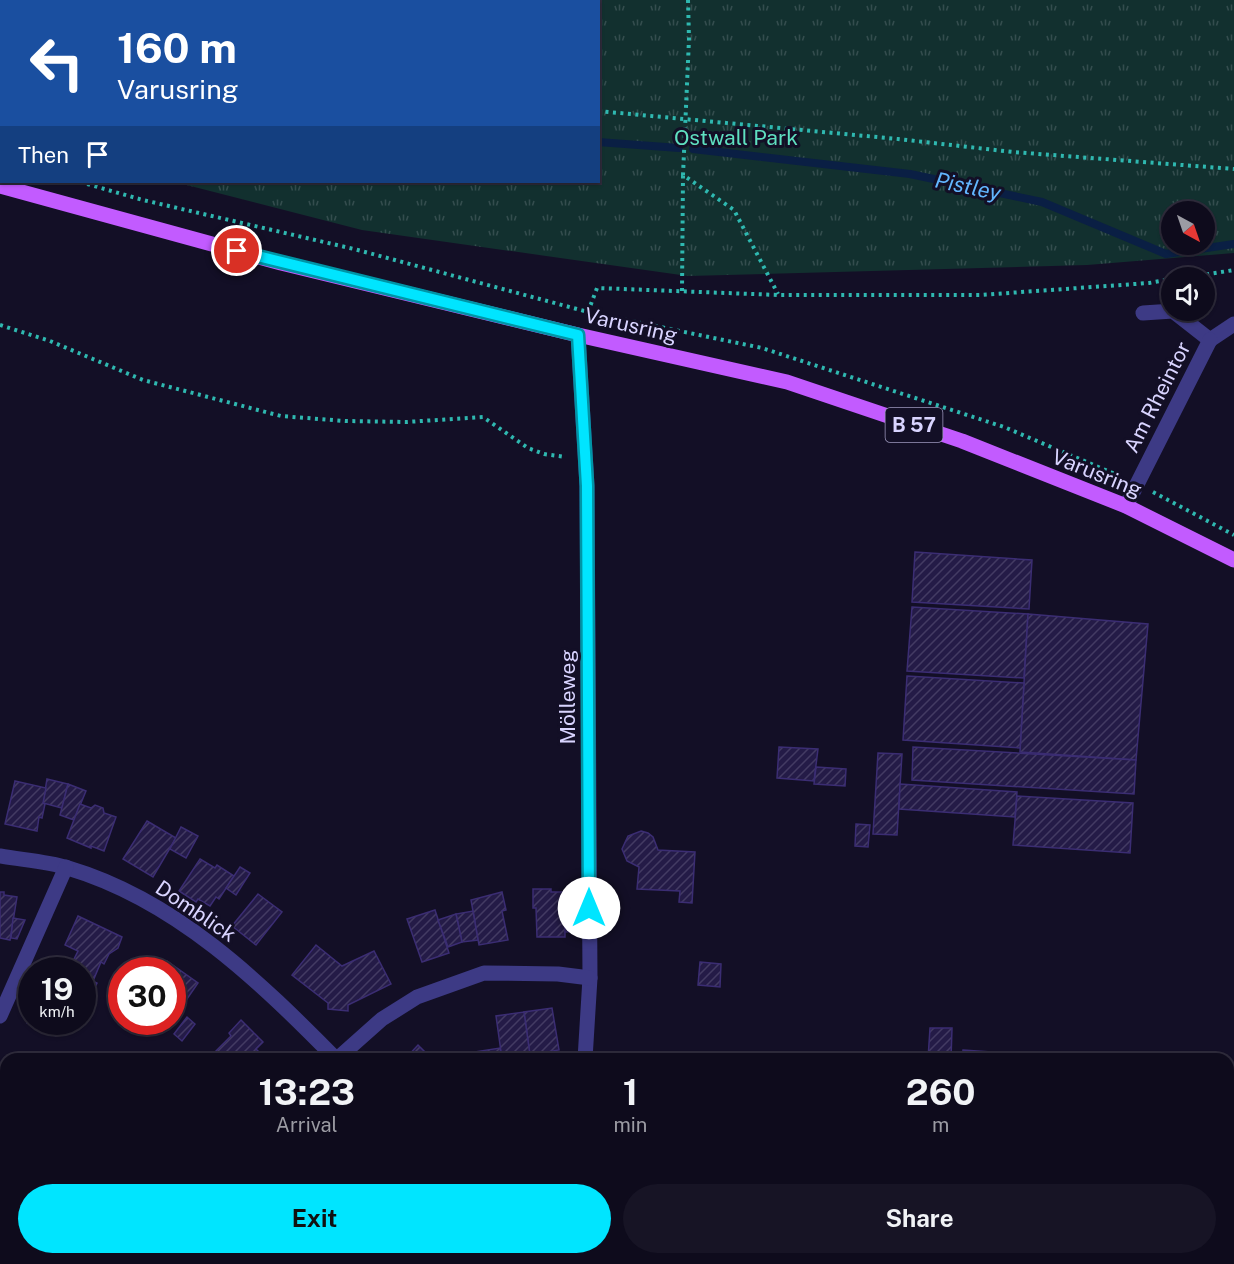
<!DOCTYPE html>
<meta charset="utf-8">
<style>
:root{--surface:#0e0b1c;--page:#171425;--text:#f1f3f6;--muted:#9b9ba3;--line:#2e2b3b;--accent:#00e5ff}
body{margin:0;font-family:"Public Sans",sans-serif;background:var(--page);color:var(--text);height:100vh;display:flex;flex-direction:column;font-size:22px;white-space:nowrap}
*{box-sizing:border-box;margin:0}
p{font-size:20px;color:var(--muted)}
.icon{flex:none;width:33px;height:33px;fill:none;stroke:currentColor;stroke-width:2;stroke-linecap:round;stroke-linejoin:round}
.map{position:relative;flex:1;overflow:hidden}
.side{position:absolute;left:0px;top:1053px;width:1234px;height:212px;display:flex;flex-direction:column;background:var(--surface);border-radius:18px 18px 0 0;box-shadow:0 2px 4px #0004,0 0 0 2px var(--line)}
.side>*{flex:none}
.top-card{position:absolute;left:0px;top:0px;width:600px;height:183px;box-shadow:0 2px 4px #0004,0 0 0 2px var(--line);background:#1a4fa0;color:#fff;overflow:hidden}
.needle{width:39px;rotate:140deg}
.tools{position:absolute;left:1161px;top:201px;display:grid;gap:12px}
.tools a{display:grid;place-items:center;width:54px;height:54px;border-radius:50%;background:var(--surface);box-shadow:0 2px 4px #0004,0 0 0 2px var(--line);font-size:30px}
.speed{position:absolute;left:18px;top:957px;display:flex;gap:12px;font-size:30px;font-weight:700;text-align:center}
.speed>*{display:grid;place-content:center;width:78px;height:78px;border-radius:50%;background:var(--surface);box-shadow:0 2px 4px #0004,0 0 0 2px var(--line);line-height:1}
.speed small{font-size:15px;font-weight:400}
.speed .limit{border:9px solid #d22;background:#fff;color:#111}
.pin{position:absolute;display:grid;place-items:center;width:51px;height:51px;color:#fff;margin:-26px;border:3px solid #fff;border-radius:50%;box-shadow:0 2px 6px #0007}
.me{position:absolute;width:66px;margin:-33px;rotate:0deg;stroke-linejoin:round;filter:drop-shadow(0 0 4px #0008)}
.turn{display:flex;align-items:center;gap:21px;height:126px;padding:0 18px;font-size:27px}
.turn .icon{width:78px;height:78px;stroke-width:2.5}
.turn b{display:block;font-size:42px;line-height:51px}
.then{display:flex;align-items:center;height:57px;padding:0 18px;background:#0003;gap:12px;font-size:22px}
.eta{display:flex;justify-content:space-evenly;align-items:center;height:102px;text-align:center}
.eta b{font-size:36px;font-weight:700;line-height:42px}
.action{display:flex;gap:12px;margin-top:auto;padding:12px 18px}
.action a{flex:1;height:69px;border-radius:36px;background:var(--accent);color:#111;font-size:24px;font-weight:700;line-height:69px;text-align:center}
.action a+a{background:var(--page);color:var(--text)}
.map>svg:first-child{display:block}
</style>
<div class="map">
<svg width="1234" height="1264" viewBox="0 0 1234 1264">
<defs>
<pattern id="grass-tufts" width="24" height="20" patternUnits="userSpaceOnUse" patternTransform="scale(1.5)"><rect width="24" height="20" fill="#12302f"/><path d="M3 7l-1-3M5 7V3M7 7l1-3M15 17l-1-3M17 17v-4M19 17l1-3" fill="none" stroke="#344d4e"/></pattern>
<pattern id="building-hatch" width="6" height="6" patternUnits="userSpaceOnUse" patternTransform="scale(1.5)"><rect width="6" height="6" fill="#241b47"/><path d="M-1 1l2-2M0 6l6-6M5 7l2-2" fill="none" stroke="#433b63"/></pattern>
</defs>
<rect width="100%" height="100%" fill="#130f26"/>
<path fill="url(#grass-tufts)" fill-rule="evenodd" d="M0 0H1234V253L1087 265 688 276 362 230 175 182H598V2H2L1 136ZM1172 212H1204V244H1172Z"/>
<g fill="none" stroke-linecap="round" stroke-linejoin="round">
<g stroke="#0a1f44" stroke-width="8">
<path d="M598 142 679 148"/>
<path d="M693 149 910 174 1042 202 1166 254 1234 244"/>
</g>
</g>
<g fill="url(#building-hatch)" stroke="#3b2d73" stroke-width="1.5">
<path d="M915 552 1032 560 1029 609 912 602Z"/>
<path d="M912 607 1028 614 1024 678 907 671Z"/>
<path d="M1028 614 1148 624 1136 760 1020 752Z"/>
<path d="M907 676 1024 683 1020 748 903 740Z"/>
<path d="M779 747 818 749 814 781 777 778Z"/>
<path d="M913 747 1136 760 1134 794 912 780Z"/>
<path d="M878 753 902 754 897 835 873 834Z"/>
<path d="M816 767 846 769 845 786 814 784Z"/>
<path d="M47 779 68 784 62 808 43 803Z"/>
<path d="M15 781 46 788 43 803 45 804 42 818 39 817 37 831 5 824Z"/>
<path d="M68 784 86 791 74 820 60 815Z"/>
<path d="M900 784 1017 792 1015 817 899 809Z"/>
<path d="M1017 796 1133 803 1130 853 1013 845Z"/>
<path d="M80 804 91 808 95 805 103 808 104 813 116 817 104 851 91 846V848L67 838Z"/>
<path d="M147 821 176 838 153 877 123 859Z"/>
<path d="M856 824 870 825 868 847 855 846Z"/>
<path d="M181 827 198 836 186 858 170 849Z"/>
<path d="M641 831 648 833 653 837 658 850 695 852 692 903 679 902 680 891 637 889 639 867 627 861 622 849 628 836Z"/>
<path d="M200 859 215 868 217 865 234 876 219 899 216 897 210 906 198 899 196 902 179 891Z"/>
<path d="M240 867 250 873 236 895 226 888Z"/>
<path d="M533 889H551V892H565V937H537L536 908H533Z"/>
<path d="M0 892H4V895L17 897 10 940 0 938Z"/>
<path d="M502 892 506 910 502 911 508 940 479 945 471 900Z"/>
<path d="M258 894 282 912 256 945 232 926Z"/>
<path d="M565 908H581L582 931 565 932Z"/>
<path d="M435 910 449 953 422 962 407 919Z"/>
<path d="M473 911 478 940 462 942 456 914Z"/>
<path d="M456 914 462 942 448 947 438 920Z"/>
<path d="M78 916 122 937 118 948 109 954 104 964 101 962 93 981 82 976V970L69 969 78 951 65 945Z"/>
<path d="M13 918 25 920 17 939 11 938Z"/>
<path d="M316 945 342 966 374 951 391 984 348 1005V1011L328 1009V1003L292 975Z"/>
<path d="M167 961 198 983 178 1012 172 1009V970H160Z"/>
<path d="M700 962 721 964 720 987 698 985Z"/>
<path d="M82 976 97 983 89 1000 82 997Z"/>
<path d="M552 1008 559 1050 530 1055 524 1012Z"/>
<path d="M524 1012 530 1055 502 1059 496 1016Z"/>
<path d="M32 1013V1022H63L56 1036 27 1023Z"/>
<path d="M187 1017 195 1024 182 1041 174 1034Z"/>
<path d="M241 1020 263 1042 256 1049 265 1058 269 1055 273 1059H208L231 1036 229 1033Z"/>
<path d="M930 1028H952L951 1059H928Z"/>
<path d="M418 1045 432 1059H405Z"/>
<path d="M500 1048 502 1059H477L474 1052Z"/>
<path d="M963 1050 991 1052V1059H962Z"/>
<path d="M3 1095 6 1096V1107L0 1105Z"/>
<path d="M0 1118 6 1120V1162L0 1160Z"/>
<path d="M167 1258 189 1262 188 1264H166Z"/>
<path d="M174 1258H197L195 1263Z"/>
<path d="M440 1258H452L450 1264H437Z"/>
<path d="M468 1258H505L502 1264H465Z"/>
</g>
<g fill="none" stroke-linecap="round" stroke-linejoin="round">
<g stroke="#2fb8b0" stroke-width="4" stroke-dasharray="3 4.5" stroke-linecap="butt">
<path d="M688 0 689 39 683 175 734 210 778 294"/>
<path d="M166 2V0"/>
<path d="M0 43H2"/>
<path d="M598 111 898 139 1013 152 1234 169"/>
<path d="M0 158 2 159"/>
<path d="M80 182 143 200 354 249 588 312 762 348 1004 427 1122 477"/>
<path d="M1184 278 1234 270"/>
<path d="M682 291 683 175"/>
<path d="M588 312 597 288 778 295H980L1149 283 1172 279"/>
<path d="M0 325 50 341 143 380 281 416 345 421 406 422 483 417 528 448 544 454 566 457"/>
<path d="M1153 492 1234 535"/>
</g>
<g stroke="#3d3a85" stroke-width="15">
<path d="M1143 313 1173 311 1210 340"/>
<path d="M578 335 587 486 590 978 585 1059"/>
<path d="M1210 340 1234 324"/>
<path d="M1126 506 1210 340"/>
<path d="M0 856C22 860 46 861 68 868 176 900 259 981 336 1059"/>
<path d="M0 1016 66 867"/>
<path d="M337 1059 382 1019 417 997 484 973 558 974 590 978"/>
<path d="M564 1258 574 1264"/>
<path d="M246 1264 247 1258"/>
</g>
<path stroke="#c25bff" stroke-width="15" d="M0 186 281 263 578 335 787 382 962 441 1126 506 1234 560"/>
</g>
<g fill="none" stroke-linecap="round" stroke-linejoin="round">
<g stroke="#0095a6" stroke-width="15">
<path id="route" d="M237 251 578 335 587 486 589 908"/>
</g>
<use href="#route" stroke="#00e5ff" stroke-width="10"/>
</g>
<g text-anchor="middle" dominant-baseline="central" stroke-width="6" stroke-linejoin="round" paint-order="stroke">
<rect fill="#130f26" stroke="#9e99be" stroke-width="1.5" x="885.5" y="408" width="57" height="34" rx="4.5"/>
<g font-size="20" font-weight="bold" fill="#d9d4ff">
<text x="914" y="425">B 57</text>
</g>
<g font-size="21" fill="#5fe0c0" stroke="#130f26">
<text x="736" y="137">Ostwall Park</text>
</g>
<g font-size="21" fill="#d9d4ff" stroke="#130f26">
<text transform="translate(631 325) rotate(13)">Varusring</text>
<text transform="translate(1157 397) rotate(-63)">Am Rheintor</text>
<text transform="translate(1097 473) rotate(22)">Varusring</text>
<text transform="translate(567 697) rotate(-90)">Mölleweg</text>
<text transform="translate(196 911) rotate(34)">Domblick</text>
</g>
<g font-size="22" font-style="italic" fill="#62b6ff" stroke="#130f26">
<text transform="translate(968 186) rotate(12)">Pistley</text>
</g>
</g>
</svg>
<div class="tools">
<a><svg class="needle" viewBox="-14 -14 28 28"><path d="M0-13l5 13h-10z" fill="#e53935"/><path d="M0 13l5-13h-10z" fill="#9b9ba3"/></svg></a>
<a><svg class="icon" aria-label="sound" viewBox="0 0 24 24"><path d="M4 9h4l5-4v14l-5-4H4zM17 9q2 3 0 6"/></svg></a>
</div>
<div class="speed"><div>19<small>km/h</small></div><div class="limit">30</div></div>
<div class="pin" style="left:237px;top:251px;background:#d93025"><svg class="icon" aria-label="arrive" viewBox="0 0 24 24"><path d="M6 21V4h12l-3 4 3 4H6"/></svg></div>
<svg class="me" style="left:589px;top:908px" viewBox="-20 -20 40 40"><circle r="19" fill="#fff"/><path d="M0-13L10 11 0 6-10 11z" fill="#00e5ff"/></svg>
<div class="top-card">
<div class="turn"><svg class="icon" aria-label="left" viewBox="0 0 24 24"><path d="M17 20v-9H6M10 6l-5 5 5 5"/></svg><div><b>160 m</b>Varusring</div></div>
<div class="then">Then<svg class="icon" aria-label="arrive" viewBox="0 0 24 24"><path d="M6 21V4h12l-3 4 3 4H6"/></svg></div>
</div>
<section class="side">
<div class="eta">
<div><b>13:23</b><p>Arrival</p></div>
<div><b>1</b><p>min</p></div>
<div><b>260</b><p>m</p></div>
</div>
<div class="action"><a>Exit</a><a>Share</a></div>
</section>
</div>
